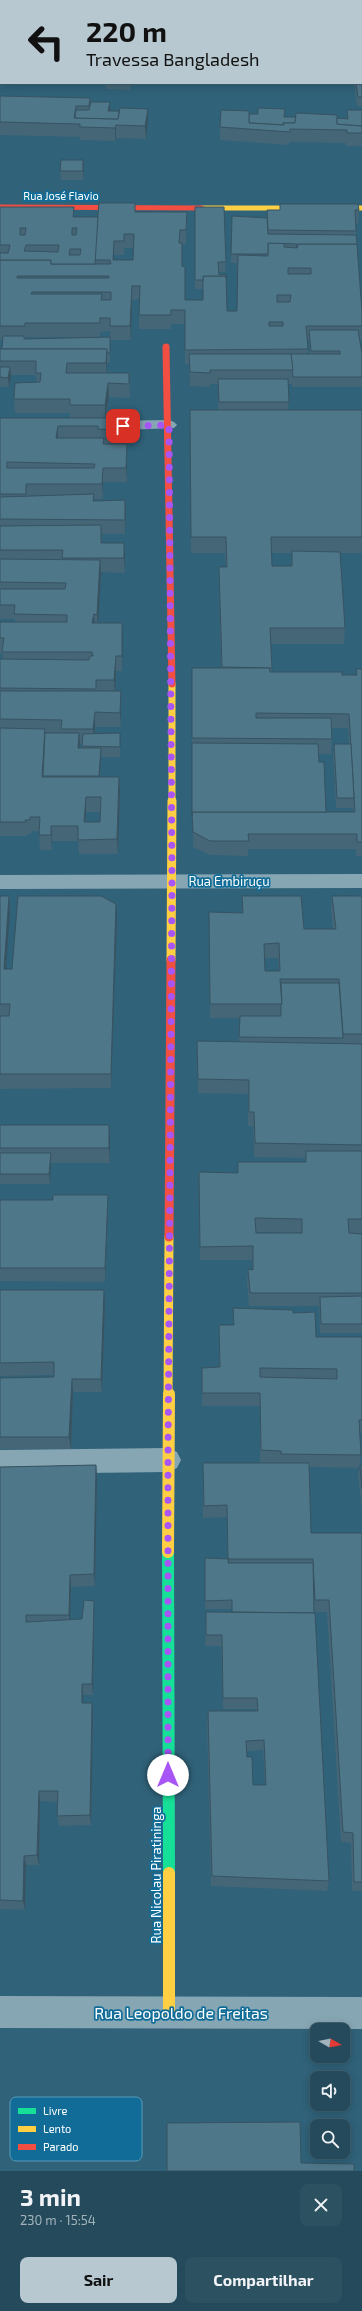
<!DOCTYPE html>
<html lang="pt">
<meta charset="utf-8">
<style>
:root{--surface:#244a5b;--page:#2c5161;--text:#f1f3f6;--muted:#a3b3bb;--line:#416271;--accent:#b7c8d0}
body{margin:0;font-family:"Exo 2",sans-serif;background:var(--page);color:var(--text);height:100vh;display:flex;flex-direction:column;font-size:15px;white-space:nowrap}
*{box-sizing:border-box;margin:0}
p{font-size:13px;color:var(--muted)}
.icon{flex:none;width:22px;height:22px;fill:none;stroke:currentColor;stroke-width:2;stroke-linecap:round;stroke-linejoin:round}
.map{position:relative;height:2171px;overflow:hidden}
.details{display:flex;flex-direction:column;background:var(--surface);flex:1}
.details>*{flex:none}
.top-card{position:absolute;left:0px;top:0px;width:362px;height:84px;box-shadow:0 2px 10px #0003,0 0 0 1px var(--line);background:#b7c8d0;color:#111;overflow:hidden}
.needle{width:26px;rotate:99deg}
.buttons{position:absolute;left:310px;top:2023px;display:grid;gap:8px}
.buttons a{display:grid;place-items:center;width:40px;height:40px;border-radius:8px;background:var(--surface);box-shadow:0 2px 10px #0003,0 0 0 1px var(--line);font-size:20px}
.pin{position:absolute;display:grid;place-items:center;width:34px;height:34px;color:#fff;margin:-17px;border-radius:8px;box-shadow:0 2px 6px #0006}
.me{position:absolute;width:44px;margin:-22px;rotate:0deg;stroke-linejoin:round;filter:drop-shadow(0 0 3px #0008)}
.turn{display:flex;align-items:center;gap:14px;height:84px;padding:0 20px;font-size:18px}
.turn .icon{width:52px;height:52px;stroke-width:2.5}
.turn b{display:block;font-size:28px;line-height:34px}
.round{display:grid;place-items:center;flex:none;width:42px;height:42px;border-radius:8px;background:var(--page)}
.head{display:flex;align-items:center;justify-content:space-between;height:68px;padding:0 20px}
h1{font-size:24px;font-weight:700;line-height:30px}
.button{display:flex;gap:8px;margin-top:auto;padding:8px 20px}
.button a{flex:1;height:46px;border-radius:8px;background:var(--accent);color:#111;font-size:16px;font-weight:700;line-height:46px;text-align:center}
.button a+a{background:var(--page);color:var(--text)}
.map>svg:first-child{display:block}
</style>
<div class="map">
<svg width="362" height="2171" viewBox="0 0 362 2171">
<rect width="100%" height="100%" fill="#306279"/>
<g fill="none" stroke-linecap="round" stroke-linejoin="round">
<g fill="#87a6b4" fill-rule="evenodd">
<path d="M169 420 174 422 177 425 174 428 98 431 93 429 90 426 93 423 98 421Z"/>
<path d="M362 874V888L0 889V875Z"/>
<path d="M168 1448 177 1452 181 1460 177 1468 168 1472 0 1474V1450Z"/>
<path d="M0 1996 362 1997V2029L0 2028Z"/>
</g>
<path stroke="#16e098" stroke-width="12" d="M168 1552 169 1873"/>
<path stroke="#ffcf43" stroke-width="5" d="M202 208H362"/>
<path stroke="#ffcf43" stroke-width="7" d="M172 802V684"/>
<g stroke="#ffcf43" stroke-width="9">
<path d="M171 960 172 801"/>
<path d="M168 1395 169 1237"/>
</g>
<g stroke="#ffcf43" stroke-width="12">
<path d="M168 1552 169 1394"/>
<path d="M169 1873V2012"/>
</g>
<path stroke="#f24e42" stroke-width="5" d="M0 207 202 208"/>
<path stroke="#f24e42" stroke-width="7" d="M166 347 172 684"/>
<path stroke="#f24e42" stroke-width="9" d="M169 1237 171 960"/>
</g>
<g fill="#467" fill-rule="evenodd">
<rect x="125" y="0" width="42" height="1"/>
<path d="M343 0H362V106H357L354 83H361V1H343Z"/>
<path d="M106 83H131L130 90 106 89Z"/>
<path d="M0 96 90 98 91 102 110 111 148 122 146 139 116 138 115 141 80 140V137L0 135Z"/>
<path d="M285 109 284 117 347 119V110H362V146H346V143L289 142V145L220 140V127L249 114H258Z"/>
<path d="M84 169 83 180H61L60 171Z"/>
<path d="M280 204 359 210 358 224H356V235L362 312V340H360L362 354V387H292V384H288L289 402 288 410H362V553H340L345 628 344 644H271L272 672 342 675H356V669H362V856H356V849H248V856L210 855 193 847 192 753V668H221L219 582V567H226L225 553H191L190 410H218V384H210V387L190 386 189 364H185V324H171V329H139V299L132 300 131 340H110V331L100 332V337H26V339L110 347V362L107 363V373H129L130 398 109 397 106 418H128V444H104L127 458V482H103V499H94V501L126 515 125 534H102V543L125 557V573L101 572 98 623H122V671H116L115 691 121 705V727H95V734L120 744V757H101L100 777H119L120 792 118 854H79L78 841H52V850H40L39 835V831H31V834H27V836H0V659H3L2 653H0V622H15V619H0V418H70V413H15L14 399 37 382 36 375H11L9 387H0V349H2V340H0V207L74 217H98L135 212H187L186 244H182V266L185 300H203V289H195V207L226 262 225 272H219L227 311H237V263H231L232 216 267 218V210H280ZM124 248H133V260H114V255H124ZM307 340H309L310 354H308V349ZM272 553H292L291 566H272ZM331 728H348L349 744H334L333 754 336 808H353V812H326L319 762 318 754H331L332 739ZM80 744H82V748H79ZM86 812H100V822H86Z"/>
<path d="M0 896H9L10 911 6 969H12L117 919 111 1088 0 1089Z"/>
<path d="M242 896 304 929H333L331 910 332 896H362V1233H349L362 1234V1333H320L319 1306H249L247 1282 248 1269 252 1270V1260H200L199 1172 238 1173V1162H305V1158L254 1157 253 1126H248V1094L198 1093 197 1041 239 1042V1018H210L209 912 242 913ZM265 958H278L279 971H265ZM256 1232 301 1233H256Z"/>
<path d="M0 1125 110 1140V1163H51L50 1184H0Z"/>
<path d="M108 1195V1209L105 1282 0 1281V1200H53Z"/>
<path d="M0 1290 105 1304 102 1392H73L71 1449H0V1378L54 1377V1375L0 1376Z"/>
<path d="M233 1308 293 1313 316 1337H362V1433H360L361 1455 359 1468 309 1467 311 1533H362V1891H352L351 1843 341 1842 327 1612H314L329 1881 327 1891 211 1886 207 1722 208 1711H257L256 1709H223L221 1646H205L206 1612H232V1609H205V1567L228 1559 227 1517 203 1518V1463H260V1406H202V1368L219 1367V1325H233ZM263 1750 265 1785H253L247 1757V1751Z"/>
<path d="M96 1465 97 1478 95 1586 71 1587 70 1620 82 1619 94 1601V1612L93 1695H83V1703H92L93 1714 91 1825 59 1826 57 1816 58 1802 40 1801 39 1865H26L25 1910 0 1909V1467Z"/>
<path d="M360 1466H362V1510L358 1475Z"/>
</g>
<g fill="#375361">
<path d="M110 102V111H108Z"/>
<path d="M148 109V122L146 139 145 126Z"/>
<path d="M116 125V138L115 141V128Z"/>
<path d="M83 160 84 169 83 180Z"/>
<path d="M114 241V255L113 273V260Z"/>
<path d="M132 286V300L131 340 130 326Z"/>
<path d="M107 349V377L106 363Z"/>
<path d="M10 367 11 377 9 387 8 378Z"/>
<path d="M108 383 109 397 105 419V405Z"/>
<path d="M58 426V440L56 438Z"/>
<path d="M127 444V482L126 468Z"/>
<path d="M103 468V499L102 484Z"/>
<path d="M125 500 126 515 125 534Z"/>
<path d="M124 543 125 557V573L124 558Z"/>
<path d="M100 560 101 574 98 629 97 615Z"/>
<path d="M94 614 95 629 92 623Z"/>
<path d="M122 623 123 638 122 671Z"/>
<path d="M116 656V671L115 695 114 680Z"/>
<path d="M121 691V727L120 713Z"/>
<path d="M95 712V727L94 744 93 729Z"/>
<path d="M79 733 80 743 78 758V748Z"/>
<path d="M101 748V759L99 787V776Z"/>
<path d="M119 777 120 792 118 854 117 839Z"/>
<path d="M86 797V812L84 836V822Z"/>
<path d="M51 826 52 841V850L51 835Z"/>
<path d="M9 896 10 911 5 984 4 969Z"/>
<path d="M116 904 117 919 111 1088V1074Z"/>
<path d="M109 1125 110 1140V1163L109 1148Z"/>
<path d="M51 1153V1163L50 1184 49 1174Z"/>
<path d="M108 1195V1209L105 1282V1268Z"/>
<path d="M104 1290 105 1304 102 1392 101 1379Z"/>
<path d="M72 1379 73 1392 71 1449 69 1437Z"/>
<path d="M96 1465 97 1478 95 1586 94 1574Z"/>
<path d="M70 1575 71 1587 70 1626 69 1615Z"/>
<path d="M94 1601V1612L93 1695 92 1684Z"/>
<path d="M82 1684 83 1695V1714L82 1703Z"/>
<path d="M92 1703 93 1714 91 1825 90 1815Z"/>
<path d="M39 1791 40 1801 39 1865 37 1855Z"/>
<path d="M24 1856 26 1865 25 1910 23 1901Z"/>
</g>
<g fill="#4f778a" stroke="#375361" fill-rule="evenodd">
<rect x="44" y="0" width="70" height="1"/>
<path d="M129 0H159L140 1H129Z"/>
<rect x="173" y="0" width="56" height="1"/>
<rect x="254" y="0" width="29" height="1"/>
<path d="M283 0H339L340 1H284Z"/>
<path d="M345 0H362V26H361V1H345Z"/>
<rect x="361" y="27" width="1" height="23"/>
<path d="M361 58H362V97H358L356 83H361Z"/>
<path d="M0 96 90 98 89 106H76L74 118 118 119 120 108 148 109 145 126 116 125 115 128 80 127V124L0 122Z"/>
<path d="M91 102H110L108 111H119L118 119 75 118 76 110H89Z"/>
<path d="M258 108 285 109 284 117H296L295 123H283V125L249 123V114H258Z"/>
<path d="M221 110 249 111V123L284 125 283 123H295L296 113 337 115V124L362 126V133H347V130L290 129V132L220 127Z"/>
<path d="M347 110H362V126L337 124V118L348 119Z"/>
<path d="M61 160H83V171H60Z"/>
<path d="M99 203H135V212H187L186 230H180L179 243H182V266L185 267V300H203V276H226L227 311H237L238 255 268 256V243H284V247L297 248 298 244H357L362 312V326H306L308 349 185 350V310H171V315H139L140 286H132L130 326H110V318H100V323H25V326H0V260H51V264H111L110 260H94ZM124 234H134L133 260H113L114 241H124ZM288 268H311V274H288ZM17 276H109V278H17ZM32 292H111V300H101L102 294H31ZM277 295H291L290 302H277ZM269 322H283V326H269Z"/>
<path d="M280 204H358L359 210H355L356 231 268 230 267 210H280Z"/>
<path d="M0 207H74L73 217H98L95 264H51V260H0V253H8L10 245H0ZM20 228H26L25 235H20ZM72 228H77L76 235H72ZM26 245H59L58 252 24 251ZM70 249H81L80 255H69Z"/>
<path d="M195 207H224L226 262H218L219 275 226 274V278V276H203V280H195Z"/>
<path d="M232 216 267 218 268 234 356 235 357 244H298L297 248V244L268 243V254H231Z"/>
<path d="M309 330H358L362 354V377H293L291 354H340V351H311Z"/>
<path d="M3 336H24V339L110 337V353H107V349H2Z"/>
<path d="M0 349H107L106 363H67L66 373H129V384L108 383 105 405H70V399H14L15 383 40 382 41 373H36V361H0Z"/>
<path d="M189 354H291L293 370H210V373L190 372Z"/>
<path d="M0 367H10L8 378 0 377Z"/>
<path d="M218 379H288L289 402H219Z"/>
<path d="M190 410H362V537H271L272 566H292V551L340 552 345 628H270L272 668 222 667 219 567H227L226 537H191Z"/>
<path d="M0 418H128V430L98 429V426H58L56 438H104L103 444H127L126 468H103L102 484H26V494H0ZM7 462 95 464 94 468H7Z"/>
<path d="M94 494 93 501 125 500V520L0 519V497Z"/>
<path d="M101 525V543H124V558H62L63 550H0V526Z"/>
<path d="M0 559 100 560 97 615 94 614 92 623H122V656H116L114 680H96V689L0 688V659L89 660 90 656H93L92 652H2L4 638H0V622H67V615L14 614 15 605H0V589H65L66 583 0 582Z"/>
<path d="M192 668H269L270 672H342V675H357L356 669H362V842H357V834H248L249 841H210L193 832 192 812H355L349 714 256 713V718H331L332 739 192 738Z"/>
<path d="M0 691H121L120 713 95 712 93 729H61L62 720 0 719Z"/>
<path d="M0 728 45 729 42 777H119L117 839 78 840V826H51V835H39L40 817H30V820H25L26 822H0ZM86 797H101L100 822H84Z"/>
<path d="M45 733H79L78 748H101L99 776H43Z"/>
<path d="M120 733V747L82 746 83 734Z"/>
<path d="M192 743 318 744 319 762H324L326 812H192V816Z"/>
<path d="M334 744H351L354 798H337Z"/>
<path d="M0 896H9L4 969H12L18 896H101L116 904 111 1074H0V1016H9L10 1004H0Z"/>
<path d="M242 896H301L304 929H336L332 896H362V1034H343L339 979H280L282 1004H210L209 912 243 913ZM279 943 280 971H265L264 944Z"/>
<path d="M281 983H339L343 1038 239 1037 240 1016H281V1004H282Z"/>
<path d="M197 1041 362 1044V1145L255 1143 254 1112H249V1080L198 1079Z"/>
<rect x="0" y="1125" width="109" height="23"/>
<path d="M306 1151H362V1219H348L349 1233 362 1234V1293H250L248 1269 253 1270V1246L200 1247 199 1172 238 1173V1162H306ZM255 1218 302 1219V1233H256Z"/>
<path d="M0 1153H51L49 1174H0Z"/>
<path d="M53 1195H108L105 1268H0V1200H53Z"/>
<path d="M0 1290H104L101 1379H72L69 1437H0V1378L54 1377V1362L0 1363Z"/>
<path d="M362 1296V1324H321L320 1297Z"/>
<path d="M233 1308 293 1310V1313L315 1312 316 1337H362V1420H359L361 1455 281 1454V1451L261 1450 260 1393H202V1368L220 1367 219 1325H234ZM260 1368 337 1369V1379L260 1377Z"/>
<path d="M203 1463H309L311 1533H362V1882H354L353 1833 343 1832 329 1600H315L313 1559H228L227 1505 204 1506Z"/>
<path d="M96 1465 94 1574 70 1575 69 1615H26V1622L82 1619 84 1600 94 1601 92 1684H82V1703H92L90 1815 57 1816 58 1791H39L37 1855 24 1856 23 1901 0 1900V1467Z"/>
<path d="M360 1466H362V1489Z"/>
<path d="M205 1558 229 1559 228 1563H313L314 1613 232 1612V1600L205 1601Z"/>
<path d="M206 1612 315 1613 329 1881 212 1876 208 1711H258L257 1698H223L222 1635H206ZM264 1740 266 1785H253L252 1757H247L246 1741Z"/>
<path d="M300 2122 301 2163 354 2164V2171H167V2123Z"/>
</g>
<g fill="none" stroke-linecap="round" stroke-linejoin="round">
<path stroke="#a855f7" stroke-width="7" stroke-dasharray="0 12.6" d="M123 426 169 425 172 881 168 1460V1775"/>
</g>
<g text-anchor="middle" dominant-baseline="central" stroke-width="3.5" stroke-linejoin="round" paint-order="stroke">
<g font-size="11" fill="#fff" stroke="#116d98">
<text x="61" y="195">Rua José Flavio</text>
</g>
<g font-size="13" fill="#fff" stroke="#116d98">
<text x="229" y="881">Rua Embiruçu</text>
<text transform="translate(156 1875) rotate(-90)">Rua Nicolau Piratininga</text>
</g>
<g font-size="16" fill="#fff" stroke="#116d98">
<text x="181" y="2012">Rua Leopoldo de Freitas</text>
</g>
</g>
<rect x="10" y="2097" width="132" height="64" rx="6" fill="#116d98" stroke="#5899b7" stroke-width="1"/>
<rect x="18" y="2108" width="18" height="6" fill="#16e098"/>
<rect x="18" y="2126" width="18" height="6" fill="#ffcf43"/>
<rect x="18" y="2144" width="18" height="6" fill="#f24e42"/>
<g font-size="11" fill="#fff">
<text x="43" y="2115">Livre</text>
<text x="43" y="2133">Lento</text>
<text x="43" y="2151">Parado</text>
</g>
</svg>
<div class="buttons">
<a><svg class="needle" viewBox="-14 -14 28 28"><path d="M0-13l5 13h-10z" fill="#e53935"/><path d="M0 13l5-13h-10z" fill="#a3b3bb"/></svg></a>
<a><svg class="icon" aria-label="sound" viewBox="0 0 24 24"><path d="M4 9h4l5-4v14l-5-4H4zM17 9q2 3 0 6"/></svg></a>
<a><svg class="icon" aria-label="search" viewBox="0 0 24 24"><circle cx="10" cy="10" r="6"/><path d="M15 15l6 6"/></svg></a>
</div>
<div class="pin" style="left:123px;top:426px;background:#d93025"><svg class="icon" aria-label="arrive" viewBox="0 0 24 24"><path d="M6 21V4h12l-3 4 3 4H6"/></svg></div>
<svg class="me" style="left:168px;top:1775px" viewBox="-20 -20 40 40"><circle r="19" fill="#fff"/><path d="M0-13L10 11 0 6-10 11z" fill="#a855f7"/></svg>
<div class="top-card">
<div class="turn"><svg class="icon" aria-label="left" viewBox="0 0 24 24"><path d="M17 20v-9H6M10 6l-5 5 5 5"/></svg><div><b>220 m</b>Travessa Bangladesh</div></div>
</div>
</div>
<section class="details">
<div class="head"><div><h1>3 min</h1><p>230 m · 15:54</p></div><a class="round"><svg class="icon" aria-label="close" viewBox="0 0 24 24"><path d="M6 6l12 12M18 6L6 18"/></svg></a></div>
<div class="button"><a>Sair</a><a>Compartilhar</a></div>
</section>
